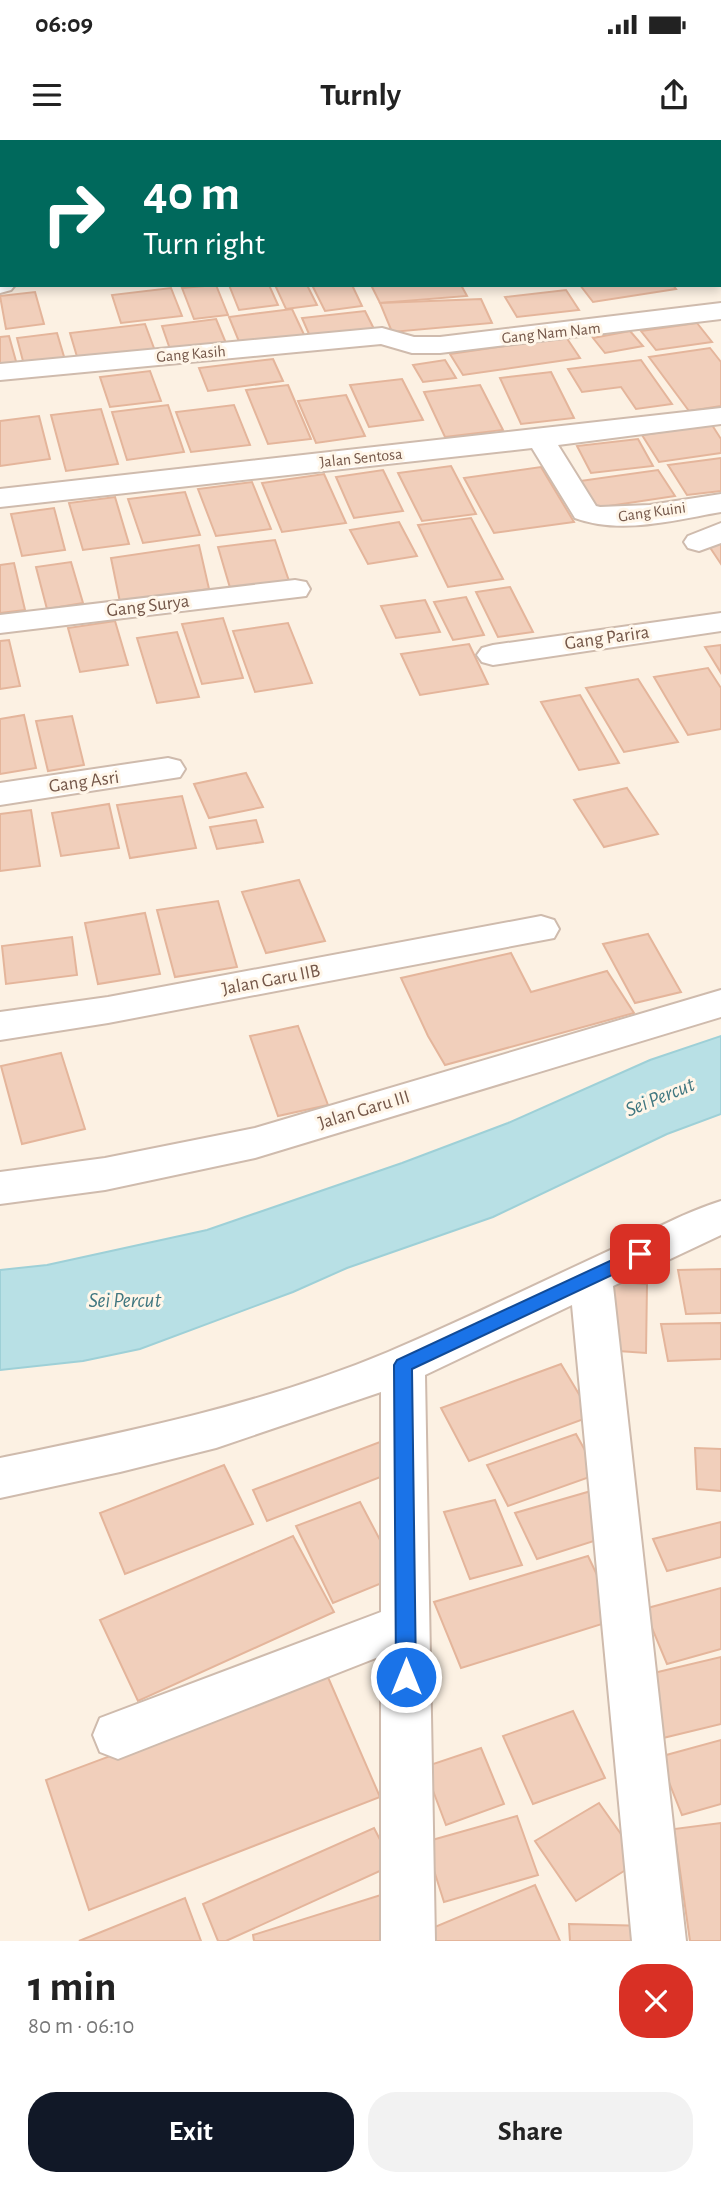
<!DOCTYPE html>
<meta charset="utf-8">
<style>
:root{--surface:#fff;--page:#f2f2f2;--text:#222;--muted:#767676;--accent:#111827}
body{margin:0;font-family:"Alegreya Sans",sans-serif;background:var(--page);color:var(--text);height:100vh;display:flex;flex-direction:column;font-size:26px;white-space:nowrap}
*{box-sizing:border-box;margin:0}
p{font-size:23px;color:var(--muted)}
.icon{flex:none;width:38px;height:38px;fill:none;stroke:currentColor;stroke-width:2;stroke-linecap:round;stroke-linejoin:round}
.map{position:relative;height:1801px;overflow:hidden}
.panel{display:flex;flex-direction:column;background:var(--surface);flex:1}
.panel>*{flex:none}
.banner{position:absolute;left:0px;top:0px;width:721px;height:147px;box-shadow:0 4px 10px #0003;background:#00695c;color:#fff;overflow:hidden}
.pin{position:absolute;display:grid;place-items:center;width:60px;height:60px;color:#fff;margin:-30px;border-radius:14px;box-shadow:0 4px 10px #0006}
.me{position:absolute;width:77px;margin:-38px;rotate:0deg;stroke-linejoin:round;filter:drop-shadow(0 0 5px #0008)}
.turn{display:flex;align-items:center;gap:24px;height:147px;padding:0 28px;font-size:32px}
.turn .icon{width:91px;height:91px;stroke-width:2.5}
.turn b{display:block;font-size:49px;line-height:60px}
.round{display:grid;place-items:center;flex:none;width:74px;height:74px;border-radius:28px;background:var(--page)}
.head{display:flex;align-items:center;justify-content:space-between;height:119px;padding:0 28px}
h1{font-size:42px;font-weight:700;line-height:52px}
.button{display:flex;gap:14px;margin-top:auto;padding:14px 28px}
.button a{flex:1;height:80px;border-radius:28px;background:var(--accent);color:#fff;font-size:28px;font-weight:700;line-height:80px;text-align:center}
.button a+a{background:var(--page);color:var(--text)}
.status{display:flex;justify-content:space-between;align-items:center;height:49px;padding:0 35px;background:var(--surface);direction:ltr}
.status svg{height:19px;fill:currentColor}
header{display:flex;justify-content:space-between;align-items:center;height:91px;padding:0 28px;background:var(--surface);font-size:32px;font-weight:700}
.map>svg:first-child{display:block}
</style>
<div class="status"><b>06:09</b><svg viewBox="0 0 49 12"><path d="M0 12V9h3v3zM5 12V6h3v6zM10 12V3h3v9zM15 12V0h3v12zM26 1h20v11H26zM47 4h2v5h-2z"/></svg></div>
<header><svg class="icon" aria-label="menu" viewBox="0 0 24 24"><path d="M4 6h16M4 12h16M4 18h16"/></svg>Turnly<svg class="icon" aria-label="share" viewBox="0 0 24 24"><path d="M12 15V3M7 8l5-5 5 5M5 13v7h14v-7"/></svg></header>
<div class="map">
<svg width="721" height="1801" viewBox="0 0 721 1801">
<rect width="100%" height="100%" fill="#fcf1e3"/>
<path fill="#b8e0e5" stroke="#9ed0d7" stroke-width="2" d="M721 896V974L667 994 493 1077 347 1128 293 1152 140 1209 83 1221 0 1230V1130L47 1125 207 1090 402 1023 508 983 650 920Z"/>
<g fill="#f1cfbb" stroke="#e4b59b" stroke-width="2">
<path d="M216 145 228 175 194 179 182 148Z"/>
<path d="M229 145H269L278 165 239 170Z"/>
<path d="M275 145H307L317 165 286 169Z"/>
<path d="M312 145H352L362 166 325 171Z"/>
<path d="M371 145H461L467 156 380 163Z"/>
<path d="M580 145H673L676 149 593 162Z"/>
<path d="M171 148 182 176 121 183 112 155Z"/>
<path d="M566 150 579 170 517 177 505 157Z"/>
<path d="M35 152 44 184 6 189 0 156Z"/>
<path d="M481 159 492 183 392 192 380 163Z"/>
<path d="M292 169 307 201 242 209 229 177Z"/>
<path d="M365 171 376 193 312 201 302 178Z"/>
<path d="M216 179 228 208 172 215 162 186Z"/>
<path d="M697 183 712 202 656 210 641 191Z"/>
<path d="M145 184 155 211 78 220 70 193Z"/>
<path d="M630 191 643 206 605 213 593 198Z"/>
<path d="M57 193 65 220 24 225 17 198Z"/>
<path d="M9 196 17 225 0 227V197Z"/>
<path d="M566 197 580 218 463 235 450 214Z"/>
<path d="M710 208 721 222V266L689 271 649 217Z"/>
<path d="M273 219 283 241 208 251 199 228Z"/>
<path d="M445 220 456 238 423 242 413 225Z"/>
<path d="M641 220 672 264 636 269 621 247 582 252 568 229Z"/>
<path d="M150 231 161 261 110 267 100 237Z"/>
<path d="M551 232 574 278 521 284 500 238Z"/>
<path d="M402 239 423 280 369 287 350 245Z"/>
<path d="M288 245 311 299 268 304 246 250Z"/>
<path d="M480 245 503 290 445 297 424 252Z"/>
<path d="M346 255 365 296 316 303 298 261Z"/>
<path d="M168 265 184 312 127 320 112 272Z"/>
<path d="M234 265 250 305 191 312 176 272Z"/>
<path d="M101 269 118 324 66 331 51 275Z"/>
<path d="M39 276 50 319 0 326V281Z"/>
<path d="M712 285 721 299V313L659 322 642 295Z"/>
<path d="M638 299 653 326 591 333 577 306Z"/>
<path d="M721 318V351L687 355 668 325Z"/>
<path d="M451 326 476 374 422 381 398 333Z"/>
<path d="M541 327 574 382 494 393 464 338Z"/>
<path d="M383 330 403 371 354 378 336 337Z"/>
<path d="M658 330 675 356 589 369 573 342Z"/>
<path d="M324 334 346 383 282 392 262 343Z"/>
<path d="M252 342 271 389 216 396 198 349Z"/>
<path d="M185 352 200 395 143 403 128 359Z"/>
<path d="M115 357 129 404 83 410 69 363Z"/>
<path d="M54 368 65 410 22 416 11 374Z"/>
<path d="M471 378 503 439 448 447 418 385Z"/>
<path d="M399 382 417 416 368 424 350 390Z"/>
<path d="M275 400 289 441 231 451 218 407Z"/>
<path d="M721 401V424L707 403Z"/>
<path d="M199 405 209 449 120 462 111 418Z"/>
<path d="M71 422 83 463 47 469 36 427Z"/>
<path d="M14 423 25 470 0 473V425Z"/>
<path d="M510 447 533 492 498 497 476 452Z"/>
<path d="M466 457 484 495 453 500 434 462Z"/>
<path d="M425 460 440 492 396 498 381 466Z"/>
<path d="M223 478 243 538 202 544 182 484Z"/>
<path d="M115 481 128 525 80 532 68 488Z"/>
<path d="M288 483 312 543 255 552 233 491Z"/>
<path d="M177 492 199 557 157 563 137 498Z"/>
<path d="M9 500 20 546 0 549V501Z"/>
<path d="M469 504 488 544 420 555 401 514Z"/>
<path d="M721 505V533L705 507Z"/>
<path d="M708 528 721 548V589L688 595 654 537Z"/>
<path d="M638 539 678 602 624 612 586 548Z"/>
<path d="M580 555 619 623 579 630 541 562Z"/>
<path d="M24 575 36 628 0 634V579Z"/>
<path d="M72 576 84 625 48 631 36 581Z"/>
<path d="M246 633 263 667 209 678 194 644Z"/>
<path d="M627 648 658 694 604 707 574 660Z"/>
<path d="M182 656 196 708 130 718 117 665Z"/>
<path d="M109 664 119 708 61 716 52 673Z"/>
<path d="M31 670 40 726 0 731V674Z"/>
<path d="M256 680 263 702 217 709 210 687Z"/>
<path d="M299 740 325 801 266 813 242 752Z"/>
<path d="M218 761 237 827 175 837 157 770Z"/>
<path d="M145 773 160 834 98 844 85 783Z"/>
<path d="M648 794 681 852 635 863 603 804Z"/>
<path d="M72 797 77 835 6 844 2 806Z"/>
<path d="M511 813 531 852 607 831 634 873 445 925 428 896 401 838Z"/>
<path d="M298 886 328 965 278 976 250 896Z"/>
<path d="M61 913 85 989 22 1004 1 926Z"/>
<path d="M721 1129V1173L686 1174 678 1130Z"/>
<path d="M604 1141 647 1144 646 1213 604 1210Z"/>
<path d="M721 1183V1219L668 1221 661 1184Z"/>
<path d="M561 1224 592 1276 469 1321 441 1268Z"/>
<path d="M576 1294 598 1334 508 1366 487 1325Z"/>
<path d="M380 1302 396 1331 267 1381 253 1350Z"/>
<path d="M695 1308 721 1309V1351L697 1349Z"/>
<path d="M224 1325 253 1384 125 1434 100 1373Z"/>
<path d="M591 1351 613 1395 537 1419 515 1373Z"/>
<path d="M495 1360 522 1425 470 1439 444 1372Z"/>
<path d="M360 1362 399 1436 333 1463 296 1386Z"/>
<path d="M721 1382V1417L667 1431 653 1399Z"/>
<path d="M293 1396 334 1472 138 1561 100 1480Z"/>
<path d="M588 1416 618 1479 461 1528 434 1462Z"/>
<path d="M721 1448V1509L667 1524 644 1469Z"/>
<path d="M721 1517V1584L663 1598 641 1536Z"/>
<path d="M327 1535 380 1657 89 1770 46 1640Z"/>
<path d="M573 1571 605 1638 533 1664 503 1596Z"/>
<path d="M721 1600V1664L682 1675 659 1617Z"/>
<path d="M481 1608 504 1664 446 1685 424 1627Z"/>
<path d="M599 1663 640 1721 576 1761 535 1701Z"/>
<path d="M517 1676 538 1735 444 1762 425 1702Z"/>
<path d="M721 1683V1801H690L674 1689Z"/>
<path d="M374 1688 393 1725 226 1801H218L203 1764Z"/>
<path d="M535 1745 560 1801H435L430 1789Z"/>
<path d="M384 1754 399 1801H254L253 1795Z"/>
<path d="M185 1758 201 1801H79Z"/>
<path d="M569 1784 649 1786 650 1801H570Z"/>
</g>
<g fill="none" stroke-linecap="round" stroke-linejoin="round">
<g stroke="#cfbbad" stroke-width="4">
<g id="minor">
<path d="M412 0H449L411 2Z"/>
<path d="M719 26H721L719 41Z"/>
<rect x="0" y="54" width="2" height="14"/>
<rect x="719" y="83" width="2" height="14"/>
<path d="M0 137 2 145H15L11 150 0 153Z"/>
<path d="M721 163V179L440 213H412L381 204 0 240V224L382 188 414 197H440Z"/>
<path d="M721 268V284L558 305 596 366 600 367 650 365 721 354V372C674 380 621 395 575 378L532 308 0 367V349Z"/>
<path d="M721 383V403L699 411 688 408 684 402 688 396Z"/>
<path d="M295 440 306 442 310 449 306 456 0 493V475Z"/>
<path d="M721 473V491L493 525 482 522 477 515 482 508 493 505Z"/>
<path d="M168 618 180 621 185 629 180 637 0 665V643Z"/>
<path d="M541 776 554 780 559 789 554 798 108 883 0 900V872L108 857Z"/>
<path d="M721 850V877L255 1018 105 1050 0 1064V1032L105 1018 255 988Z"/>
<path d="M721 1061V1095L613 1146 686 1801H632L572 1165 425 1235 435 1801H381V1516L118 1619 100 1612 93 1595 100 1578 381 1472V1252L216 1308 120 1332 0 1358V1318C131 1291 264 1264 388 1212 466 1179 543 1141 619 1106 653 1090 686 1072 721 1061Z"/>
</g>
</g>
<use href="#minor" fill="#fff" fill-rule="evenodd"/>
</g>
<path fill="#1a73e8" stroke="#114b97" stroke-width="2" d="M640 1107 646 1109 649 1114 646 1119 412 1229 416 1537 413 1543 406 1546 399 1543 396 1537 394 1225 397 1220Z"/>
<g text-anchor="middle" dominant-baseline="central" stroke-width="6" stroke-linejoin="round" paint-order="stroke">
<g font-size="16" fill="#745749" stroke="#fff6e9">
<text transform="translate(551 193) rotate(-6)">Gang Nam Nam</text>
<text transform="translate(191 214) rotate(-5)">Gang Kasih</text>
<text transform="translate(361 318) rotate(-6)">Jalan Sentosa</text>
<text transform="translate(652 372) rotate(-8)">Gang Kuini</text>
</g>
<g font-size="19" fill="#745749" stroke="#fff6e9">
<text transform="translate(148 466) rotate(-7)">Gang Surya</text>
<text transform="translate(607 498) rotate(-8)">Gang Parira</text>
<text transform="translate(84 642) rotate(-8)">Gang Asri</text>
<text transform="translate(271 840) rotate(-11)">Jalan Garu IIB</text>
<text transform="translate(364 970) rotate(-17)">Jalan Garu III</text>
</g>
<g font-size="21" font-style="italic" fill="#407780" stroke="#fff6e9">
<text transform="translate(660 957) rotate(-22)">Sei Percut</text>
<text x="125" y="1160">Sei Percut</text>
</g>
</g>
</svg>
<div class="pin" style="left:640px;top:1114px;background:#d93025"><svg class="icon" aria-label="arrive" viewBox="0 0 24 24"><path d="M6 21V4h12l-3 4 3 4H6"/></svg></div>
<svg class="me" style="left:406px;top:1537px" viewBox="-20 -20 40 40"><circle r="17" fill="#1a73e8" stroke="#fff" stroke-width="3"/><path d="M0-11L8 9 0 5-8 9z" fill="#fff"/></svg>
<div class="banner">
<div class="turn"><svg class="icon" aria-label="right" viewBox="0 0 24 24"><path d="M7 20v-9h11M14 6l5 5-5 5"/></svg><div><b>40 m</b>Turn right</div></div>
</div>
</div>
<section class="panel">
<div class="head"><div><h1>1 min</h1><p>80 m · 06:10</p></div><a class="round" style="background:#d93025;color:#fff"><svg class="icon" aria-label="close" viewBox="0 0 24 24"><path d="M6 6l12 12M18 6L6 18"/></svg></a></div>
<div class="button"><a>Exit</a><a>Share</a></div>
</section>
